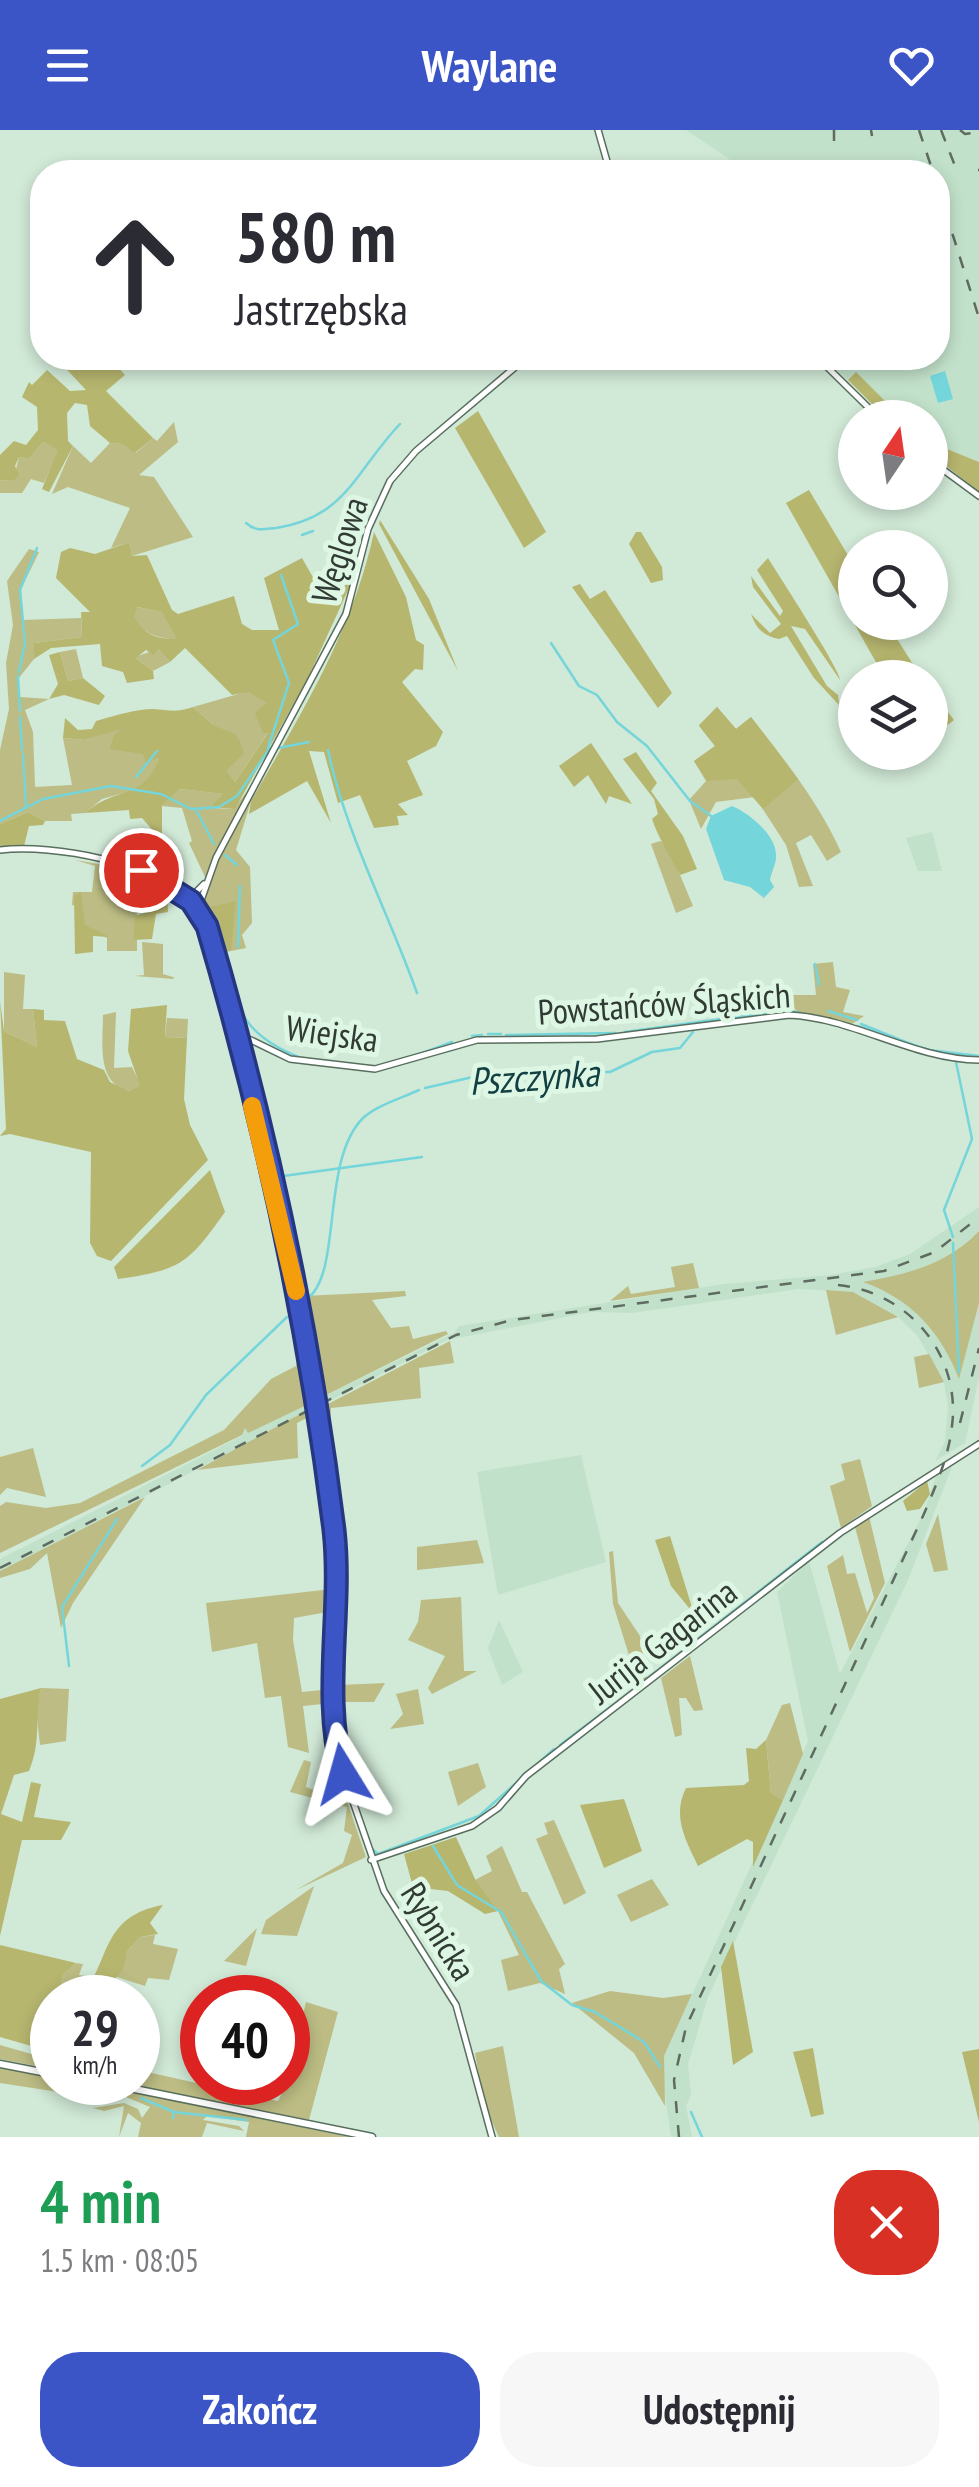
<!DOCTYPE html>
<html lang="pl">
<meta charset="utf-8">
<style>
:root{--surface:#fff;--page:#f7f7f7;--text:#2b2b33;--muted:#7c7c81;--accent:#3b55c7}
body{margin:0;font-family:"PT Sans Narrow",sans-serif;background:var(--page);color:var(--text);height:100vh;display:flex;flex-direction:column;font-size:38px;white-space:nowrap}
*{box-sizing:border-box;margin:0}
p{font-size:32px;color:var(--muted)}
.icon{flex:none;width:55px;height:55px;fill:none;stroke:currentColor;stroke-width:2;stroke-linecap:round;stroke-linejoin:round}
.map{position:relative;height:2007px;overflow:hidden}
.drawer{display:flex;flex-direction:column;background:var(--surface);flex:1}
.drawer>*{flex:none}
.banner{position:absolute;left:30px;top:30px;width:920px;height:210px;border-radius:40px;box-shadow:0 5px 15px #0003;background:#fff;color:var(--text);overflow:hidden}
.needle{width:65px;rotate:13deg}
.fabs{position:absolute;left:838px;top:270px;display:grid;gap:20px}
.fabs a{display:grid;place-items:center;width:110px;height:110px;border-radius:50%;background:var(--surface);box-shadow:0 5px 15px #0003;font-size:50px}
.speed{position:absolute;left:30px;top:1845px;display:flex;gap:20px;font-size:50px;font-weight:700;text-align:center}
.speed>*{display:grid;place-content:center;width:130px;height:130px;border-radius:50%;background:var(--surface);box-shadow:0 5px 15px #0003;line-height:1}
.speed small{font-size:25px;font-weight:400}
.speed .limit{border:15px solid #d22;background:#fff;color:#111}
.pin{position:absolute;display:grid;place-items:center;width:85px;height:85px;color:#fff;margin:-42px;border:5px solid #fff;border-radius:50%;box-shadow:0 2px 10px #0007}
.me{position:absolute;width:110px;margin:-55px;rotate:352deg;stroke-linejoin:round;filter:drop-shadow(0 0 8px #0008)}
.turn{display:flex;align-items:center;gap:35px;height:210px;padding:0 40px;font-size:45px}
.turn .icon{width:130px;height:130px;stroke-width:2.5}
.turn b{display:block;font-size:70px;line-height:85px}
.round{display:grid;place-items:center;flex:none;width:105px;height:105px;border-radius:40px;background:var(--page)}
.overview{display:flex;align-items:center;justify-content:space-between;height:170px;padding:0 40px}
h1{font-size:60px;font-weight:700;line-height:75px;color:#1e9e55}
.cta{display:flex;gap:20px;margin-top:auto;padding:20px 40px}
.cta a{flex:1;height:115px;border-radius:40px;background:var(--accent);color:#fff;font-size:40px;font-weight:700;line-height:115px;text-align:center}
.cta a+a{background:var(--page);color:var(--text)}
header{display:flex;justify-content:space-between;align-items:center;height:130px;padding:0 40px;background:var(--accent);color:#fff;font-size:45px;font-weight:700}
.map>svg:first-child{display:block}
</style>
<header><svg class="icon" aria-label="menu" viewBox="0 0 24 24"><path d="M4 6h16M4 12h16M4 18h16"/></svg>Waylane<svg class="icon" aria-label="heart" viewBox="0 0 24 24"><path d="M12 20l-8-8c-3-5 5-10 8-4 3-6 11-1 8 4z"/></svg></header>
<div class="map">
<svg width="979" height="2007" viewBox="0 0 979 2007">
<rect width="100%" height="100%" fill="#d1e9d7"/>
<g fill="#c2e1ca">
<path d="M686 0H979V332L930 312V288L901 287 856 242 848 250 825 228H938V42H740L728 28Z"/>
<path d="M932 702 942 741H918L906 708Z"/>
<path d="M979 1077V1101L952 1125 916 1142 865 1152 889 1162 917 1183 948 1220 959 1247 979 1173V1247L965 1313 935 1331 945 1312 948 1278 944 1252 917 1205 898 1187 853 1162 798 1159 632 1183 591 1182 447 1210 0 1441V1429L242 1306 241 1300 246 1298 248 1303 264 1295 454 1203 459 1196 724 1154 830 1145 875 1137 910 1124Z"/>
<path d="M581 1325 606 1432 498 1465 477 1342Z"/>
<path d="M952 1337 908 1450 708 1867 688 1934 691 1965 686 1976 692 2007H671L662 1946 664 1926 808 1611 777 1462 809 1431 840 1544 924 1382 937 1343Z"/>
<path d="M499 1490 523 1542 502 1555 488 1518Z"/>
</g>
<g fill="#bcbc84">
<path d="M174 292 178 312 139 345 154 347 193 407 132 426 130 412 111 418 130 378 68 357 52 364 73 316 91 333 110 313 122 314 136 323 153 308 157 311Z"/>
<path d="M43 312 59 320 44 353 31 349 22 363H0V350L13 351 19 327 29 329Z"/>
<path d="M29 419 39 422 21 459 23 490 81 488 82 507 34 513V529L18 549 20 567 49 569 25 580 33 602 35 657 72 655 63 608 85 610 127 597 124 618 142 624 146 631 159 628 152 650 144 657 102 669 85 683 71 684 72 691H45L28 682 0 694V620L9 579 6 533 13 495 7 451Z"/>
<path d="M136 477 163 482 178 510C155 507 145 506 133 485Z"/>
<path d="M76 519 83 548 68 551 60 522Z"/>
<path d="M158 519 170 532 153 541 135 527Z"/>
<path d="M249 561 267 574 269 601 235 652 227 640 238 606 212 594 193 577Z"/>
<path d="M717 577 736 599 751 587C784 629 819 673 841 722L827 731 811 705 796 713 813 756 799 757 786 715 755 667 716 672 701 699 689 670 706 651 694 631 715 616 699 595Z"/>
<path d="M180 659 224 664 212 678 234 679 247 661 206 749 189 713 192 711 182 678 162 676Z"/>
<path d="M251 671 236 720 250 737 252 793 242 805 246 818 221 823 204 771 218 732Z"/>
<path d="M660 711 668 716 693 776 676 783 651 714Z"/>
<path d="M75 730 128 739 113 738 111 769 137 770V821H107V808L83 797V777L72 775 73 762H92L95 736Z"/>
<path d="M142 812 163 814V844L173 847 174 849 135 846 144 845Z"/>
<path d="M833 832 836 857 850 860 843 882 864 886 849 896 798 883 785 865H816L813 834Z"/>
<path d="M4 842 25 845 23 879H33L37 917 4 901Z"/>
<path d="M116 882 114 938 132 937 141 956 128 961C96 952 103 913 103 885Z"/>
<path d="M167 888 188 889 187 908 165 907Z"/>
<path d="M979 1101V1173L959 1249C941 1202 911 1169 863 1152 907 1144 947 1135 979 1101Z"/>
<path d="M693 1133 699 1158 610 1171 628 1156 631 1164 675 1157 671 1137Z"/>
<path d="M286 1158 295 1166 315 1271 248 1303 245 1298 242 1305 0 1423V1376L6 1372 46 1378 80 1373 224 1300 271 1249 296 1236 299 1219Z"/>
<path d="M826 1160 853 1162 898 1187 836 1205Z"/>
<path d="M405 1161 406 1166 372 1170 391 1198 409 1196 413 1209 446 1201 448 1204 320 1268 304 1166Z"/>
<path d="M450 1211 454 1233 419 1238 421 1268 331 1278 330 1308 340 1362 337 1389 326 1275Z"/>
<path d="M929 1224 944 1252 919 1258 914 1227Z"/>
<path d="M315 1276 322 1327H314L310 1286 297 1293 298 1328 197 1340Z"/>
<path d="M33 1318 46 1367 7 1358 0 1365V1327Z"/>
<path d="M860 1329 872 1376 841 1398 830 1356 845 1350 841 1334Z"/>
<path d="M145 1367 73 1473 61 1498 47 1423 30 1439 0 1448V1441Z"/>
<path d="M938 1384 948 1440 934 1442 926 1414Z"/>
<path d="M869 1386 885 1453 850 1522 827 1436 843 1425 847 1444 855 1443 867 1483 874 1468 855 1397Z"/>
<path d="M477 1410 484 1433 417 1440V1417Z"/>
<path d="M613 1421 618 1473 640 1506 647 1548 638 1554 613 1474 609 1422Z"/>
<path d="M332 1459 333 1481 294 1488 293 1510 302 1562 332 1559V1573L303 1576 309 1623 288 1617 281 1566 265 1568 257 1513 212 1522 206 1473Z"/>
<path d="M461 1467 464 1541H477L432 1564 428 1558 445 1526 408 1510 418 1492 421 1470Z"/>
<path d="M690 1526 703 1580 694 1581 686 1568H679L682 1605 675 1607 661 1548Z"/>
<path d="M385 1553 374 1572H341L340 1555Z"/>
<path d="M41 1558 69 1559 66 1611 40 1615 36 1580Z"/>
<path d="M418 1559 424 1594 390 1599 403 1584 396 1564Z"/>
<path d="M790 1573 803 1624 783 1670 771 1663 766 1610 782 1575Z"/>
<path d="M304 1630 311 1632 306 1657 348 1674 366 1727 296 1760 343 1733 352 1705 344 1701 347 1677 290 1662Z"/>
<path d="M478 1633 486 1657 458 1676 448 1642Z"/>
<path d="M554 1690 586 1763 564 1775 536 1709 548 1704 544 1693Z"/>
<path d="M502 1716 522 1762H527L565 1834 559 1839 565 1864 540 1853 508 1861 501 1830 519 1825 498 1781 475 1750 492 1741 486 1726Z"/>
<path d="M652 1749 669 1775 631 1792 617 1765Z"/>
<path d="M314 1756 297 1806 261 1804 266 1790Z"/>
<path d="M257 1798 246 1836 224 1831Z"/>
<path d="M155 1805 153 1814 178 1819 169 1850 148 1848 145 1856 117 1847 127 1821 140 1807Z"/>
<path d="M76 1833 83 1834 79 1845 92 1847 82 1867 58 1868 63 1845Z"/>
<path d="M610 1861 663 1868 692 1864 664 1926 665 1976 634 1923 572 1873Z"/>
<path d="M306 1872 338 1882 309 1990 123 1953 138 1952V1940L278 1971 288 1952Z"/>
<path d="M0 1915 52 1930V1939L0 1929Z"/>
<path d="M503 1916 519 2007H499L484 1975 475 1923Z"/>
<path d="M0 1937 52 1947V1952L87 1954 91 1967 0 1953Z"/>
<path d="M115 1958 349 2007H246L249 1992 207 1986 203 1990 239 1996 244 2001 207 1993 202 2007H138L141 1993 128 1983 119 2007 124 1976 104 1981 93 1978 124 1973 138 1979 142 1988 150 1977 126 1967 97 1974 103 1959Z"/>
</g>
<g fill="#b7b66f" fill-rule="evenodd">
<path d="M56 228H110L125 245 106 261 153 308 135 323 122 314 110 313 90 296 87 275 75 273 67 283 68 311 73 316 49 362 42 359 58 320 43 312 29 329 19 327 15 336 19 345 13 351 0 350V325L14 311 26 315 38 300 37 277 22 267 29 252 32 255 47 240 70 261 86 260Z"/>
<path d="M856 242 901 287H885L848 250Z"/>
<path d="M478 281 546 402 524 418 455 298Z"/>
<path d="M930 312 979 332V362L930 323Z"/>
<path d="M809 360 855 437V492L887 493 921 547H889L877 534 786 373Z"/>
<path d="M380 390 429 469 458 541 379 394Z"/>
<path d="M374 402 406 467 416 510 424 515 423 540 415 539 402 552 443 602 436 616 407 631 423 665 398 674 408 685 397 686 399 695 374 698 360 665 338 673 324 622 309 621 331 693 307 651 249 684 251 671C301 584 353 500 374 402Z"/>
<path d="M636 402H641L662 437 663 450 651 453 629 414Z"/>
<path d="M130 412 132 426 147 425 172 480 178 484 234 466 242 494 252 500H279L264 448 302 428 327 472 354 447 308 548 235 679 211 677 223 664 180 659 162 676V711L142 688 130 689 129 680 85 683C117 655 144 671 159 628L146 632 142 624 110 619 114 605 122 599 85 610 63 608 65 588 78 600 92 599 96 591C114 586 135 579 153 579 170 580 175 583 193 577L212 594 237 605 244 623 227 640 235 652 268 603H263L255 583 266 573 249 562 232 565 185 518 170 532 158 519 153 525 146 520 136 528 153 541 154 549 127 553 123 542 102 536 100 514 51 518 34 529V513L82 507 81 482H90L56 448 61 422 70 418 95 424ZM137 477 162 482 177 509C155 509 145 505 134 486Z"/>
<path d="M768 428C779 446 841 541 840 550L805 499 791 496 827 556 838 565 839 575 814 548 787 506 779 509C763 505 757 500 751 484L770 503 781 494 753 457 751 446 780 486 783 481 757 440Z"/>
<path d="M580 454 590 469 605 460 672 563 658 578 572 457Z"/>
<path d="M60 522 68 551 83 548 105 566 99 575 64 565 49 569 58 554 49 525Z"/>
<path d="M930 559 954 590 936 604 930 597Z"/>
<path d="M717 577 736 599 751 587 798 649 763 679 737 649 707 651 694 631 715 616 699 596Z"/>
<path d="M591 613 632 674 609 666 606 674 588 645 574 657 559 636Z"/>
<path d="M636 622 657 653 651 661 683 706 697 739 680 745C670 725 659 710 652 689L658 684 654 669 623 629Z"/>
<path d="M28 682 45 691 43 695 29 696 24 716 0 718V694Z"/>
<path d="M152 749 167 759 168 782 156 784 152 809 134 810 135 786 147 782Z"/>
<path d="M81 762 85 795 109 807 93 806V822L75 824 74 766Z"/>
<path d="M236 771 231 820 221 823 220 790 215 789 210 777Z"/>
<path d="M0 871 4 901 37 917 33 879 44 880V890L65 891 77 929 104 940 110 952 128 961 140 956 128 921 131 879 167 875 165 907 187 908 184 969 190 995 208 1030 111 1131 97 1126 90 1113 91 1022 10 1004 0 1006 6 999Z"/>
<path d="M210 1040 225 1082C188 1134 181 1140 118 1149L114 1137Z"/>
<path d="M927 1351 930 1364 920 1379 907 1381 903 1371Z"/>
<path d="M670 1406 694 1484 671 1456 655 1410Z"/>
<path d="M41 1558C34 1590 42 1610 29 1641L14 1645 1 1684 22 1692 31 1652 41 1654 34 1687 71 1692 61 1710H22L0 1806V1569Z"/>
<path d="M766 1610 771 1663 783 1670 753 1737V1712L747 1709 698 1736C685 1709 672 1686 686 1658L744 1655 749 1651 746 1618 756 1619Z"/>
<path d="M624 1669 642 1721 604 1738 580 1675Z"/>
<path d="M456 1707 475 1749 498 1781 485 1784 448 1761 413 1757 404 1724Z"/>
<path d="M163 1775 150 1793 158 1804 140 1807 127 1821 123 1840 99 1867H82C111 1827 102 1786 163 1775Z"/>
<path d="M733 1811 753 1922 733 1935 721 1837Z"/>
<path d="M0 1815 76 1833 63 1845 58 1867 52 1868V1922L0 1907Z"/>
<path d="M813 1918 824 1984 811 1987 793 1922Z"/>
<path d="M979 1919V1992L962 1922Z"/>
</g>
<g fill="#74d5da">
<path d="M945 241 953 269 938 273 930 246Z"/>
<path d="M732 676C749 683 776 705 776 725 777 732 771 743 770 750L774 757 764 768 750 757 724 750 706 699 711 686Z"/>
</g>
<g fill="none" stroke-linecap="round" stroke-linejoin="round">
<g stroke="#74d5da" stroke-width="2.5">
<path d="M246 393C256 402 264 399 276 398 347 387 355 341 400 294"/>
<path d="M302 405 313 401"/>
<path d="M551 513 579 556 597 565 617 592 647 616 690 671 711 686"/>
<path d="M19 542 25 513 20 460 37 418"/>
<path d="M18 546 20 581"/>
<path d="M20 587 22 620"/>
<path d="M268 618 289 553 273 510 298 494 281 445"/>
<path d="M278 618 309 612"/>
<path d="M328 620C346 705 388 781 417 863"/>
<path d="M23 624 26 677"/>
<path d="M136 647 157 621"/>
<path d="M196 680 214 714"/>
<path d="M0 691 43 669 111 656 161 664 191 679 219 677 237 666 270 618"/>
<path d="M225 725 237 735"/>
<path d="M238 817 240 756"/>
<path d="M223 830C237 883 247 907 301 928"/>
<path d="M815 834 819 855"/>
<path d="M828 881 857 890"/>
<path d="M861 894 913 915"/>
<path d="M857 896 929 920 979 926"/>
<path d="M625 902 787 880 849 894"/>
<path d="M488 904H501"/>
<path d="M506 905 615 903"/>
<path d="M472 906 482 905"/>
<path d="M417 925 452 912"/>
<path d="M425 958 499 941 610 942 652 922 680 918 693 902"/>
<path d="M276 1047 422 1027"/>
<path d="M953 1107 944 1080 972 1009 956 932"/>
<path d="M953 1113 959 1242"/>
<path d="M307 1169C343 1143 320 1031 363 988 377 975 402 968 419 960"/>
<path d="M142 1336 170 1315 206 1265 287 1187"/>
<path d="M69 1536 62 1477 117 1389"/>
<path d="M639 1555 822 1412"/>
<path d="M560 1615 633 1560"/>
<path d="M341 1618 343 1626"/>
<path d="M344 1632 353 1665"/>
<path d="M433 1716 457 1755 501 1782 541 1851 572 1875 595 1882 644 1912 660 1937"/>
<path d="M372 1719 378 1724 479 1686 554 1619"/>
<path d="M141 1968 174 1982 173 1988"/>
<path d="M174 1982 247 1990"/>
<path d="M691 1982 702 2007"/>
</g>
<g stroke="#586e5e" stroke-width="8">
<g id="tertiary">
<path d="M598 0 610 42"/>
<path d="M818 228 879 288"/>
<path d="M930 330 979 366"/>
<path d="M0 720C55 714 153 732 193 773 220 801 241 926 250 969 273 1067 303 1165 317 1265"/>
<path d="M189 769 204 754"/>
<path d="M198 779 216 728 346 484 368 399 390 351 416 321 526 228"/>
<path d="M237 911 251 910 290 929 375 939 477 910 597 909 789 885C854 888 912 929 979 930"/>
<path d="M319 1282 336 1420V1589L340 1634 384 1761 456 1875 492 2007"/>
<path d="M371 1730 472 1696 498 1678 526 1646 840 1403 979 1314"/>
</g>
</g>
<g stroke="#586e5e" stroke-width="9">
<g id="secondary">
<path d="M0 1934 52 1944"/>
<path d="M100 1952 372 2007"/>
</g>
</g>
<use href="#tertiary" stroke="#fff" stroke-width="5"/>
<use href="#secondary" stroke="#fff" stroke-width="6"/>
<g stroke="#5e6b61" stroke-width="2.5" stroke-dasharray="12 12" stroke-linecap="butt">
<path d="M834 0V11"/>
<path d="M871 0 872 6"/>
<path d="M919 0 933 42"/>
<path d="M941 0 957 41"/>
<path d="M960 0 965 4 979 2"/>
<path d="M978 40H979"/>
<path d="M938 58 979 188"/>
<path d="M960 1293 979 1218"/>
<path d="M0 1438 456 1205 512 1190 884 1141 935 1122 979 1087"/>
<path d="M679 2007 674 1950 686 1897 923 1386C935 1358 949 1326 952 1296 961 1225 909 1162 838 1155"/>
</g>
<g stroke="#586e5e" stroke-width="8" stroke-linecap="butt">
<path id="tertiary-bridge" d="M317 1265 319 1282"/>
</g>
<use href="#tertiary-bridge" stroke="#fff" stroke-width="5"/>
</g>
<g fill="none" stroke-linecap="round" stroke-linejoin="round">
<g stroke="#263781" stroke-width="25">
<path id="route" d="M141 740 191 771 207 796C265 993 309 1197 334 1400 343 1480 321 1566 343 1644"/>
</g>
<use href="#route" stroke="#3b55c7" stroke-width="18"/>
<path stroke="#f59e0b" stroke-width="18" d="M252 976 296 1161"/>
</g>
<g text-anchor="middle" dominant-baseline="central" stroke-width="10" stroke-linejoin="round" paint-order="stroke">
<g font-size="35" fill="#313b34" stroke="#def7e4">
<text transform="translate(339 420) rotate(-72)">Węglowa</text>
<text transform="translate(664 873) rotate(-4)">Powstańców Śląskich</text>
<text transform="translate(332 903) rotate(8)">Wiejska</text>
<text transform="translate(662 1511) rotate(-38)">Jurija Gagarina</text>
<text transform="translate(439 1801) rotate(58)">Rybnicka</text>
</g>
<g font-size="38" font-style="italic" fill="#113f42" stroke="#def7e4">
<text transform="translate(534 946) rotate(-4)">Pszczynka</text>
</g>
</g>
</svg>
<div class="fabs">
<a><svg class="needle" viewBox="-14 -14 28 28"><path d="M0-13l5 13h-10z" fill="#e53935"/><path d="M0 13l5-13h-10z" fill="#7c7c81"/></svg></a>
<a><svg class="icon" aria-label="search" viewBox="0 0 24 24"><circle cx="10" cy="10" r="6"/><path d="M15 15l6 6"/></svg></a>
<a><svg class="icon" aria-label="layers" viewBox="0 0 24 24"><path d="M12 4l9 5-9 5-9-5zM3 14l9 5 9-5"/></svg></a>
</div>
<div class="speed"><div>29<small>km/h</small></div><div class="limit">40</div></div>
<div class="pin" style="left:141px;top:740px;background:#d93025"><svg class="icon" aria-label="arrive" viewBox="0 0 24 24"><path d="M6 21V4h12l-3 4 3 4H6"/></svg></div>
<svg class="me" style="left:343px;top:1644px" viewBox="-20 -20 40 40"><path d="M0-17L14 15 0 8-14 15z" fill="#3b55c7" stroke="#fff" stroke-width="4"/></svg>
<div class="banner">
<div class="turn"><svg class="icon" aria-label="ahead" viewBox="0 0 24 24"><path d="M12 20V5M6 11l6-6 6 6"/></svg><div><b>580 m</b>Jastrzębska</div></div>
</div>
</div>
<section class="drawer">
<div class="overview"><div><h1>4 min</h1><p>1.5 km · 08:05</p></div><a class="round" style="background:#d93025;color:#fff"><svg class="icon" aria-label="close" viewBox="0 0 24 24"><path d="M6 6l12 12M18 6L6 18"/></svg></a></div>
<div class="cta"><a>Zakończ</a><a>Udostępnij</a></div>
</section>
